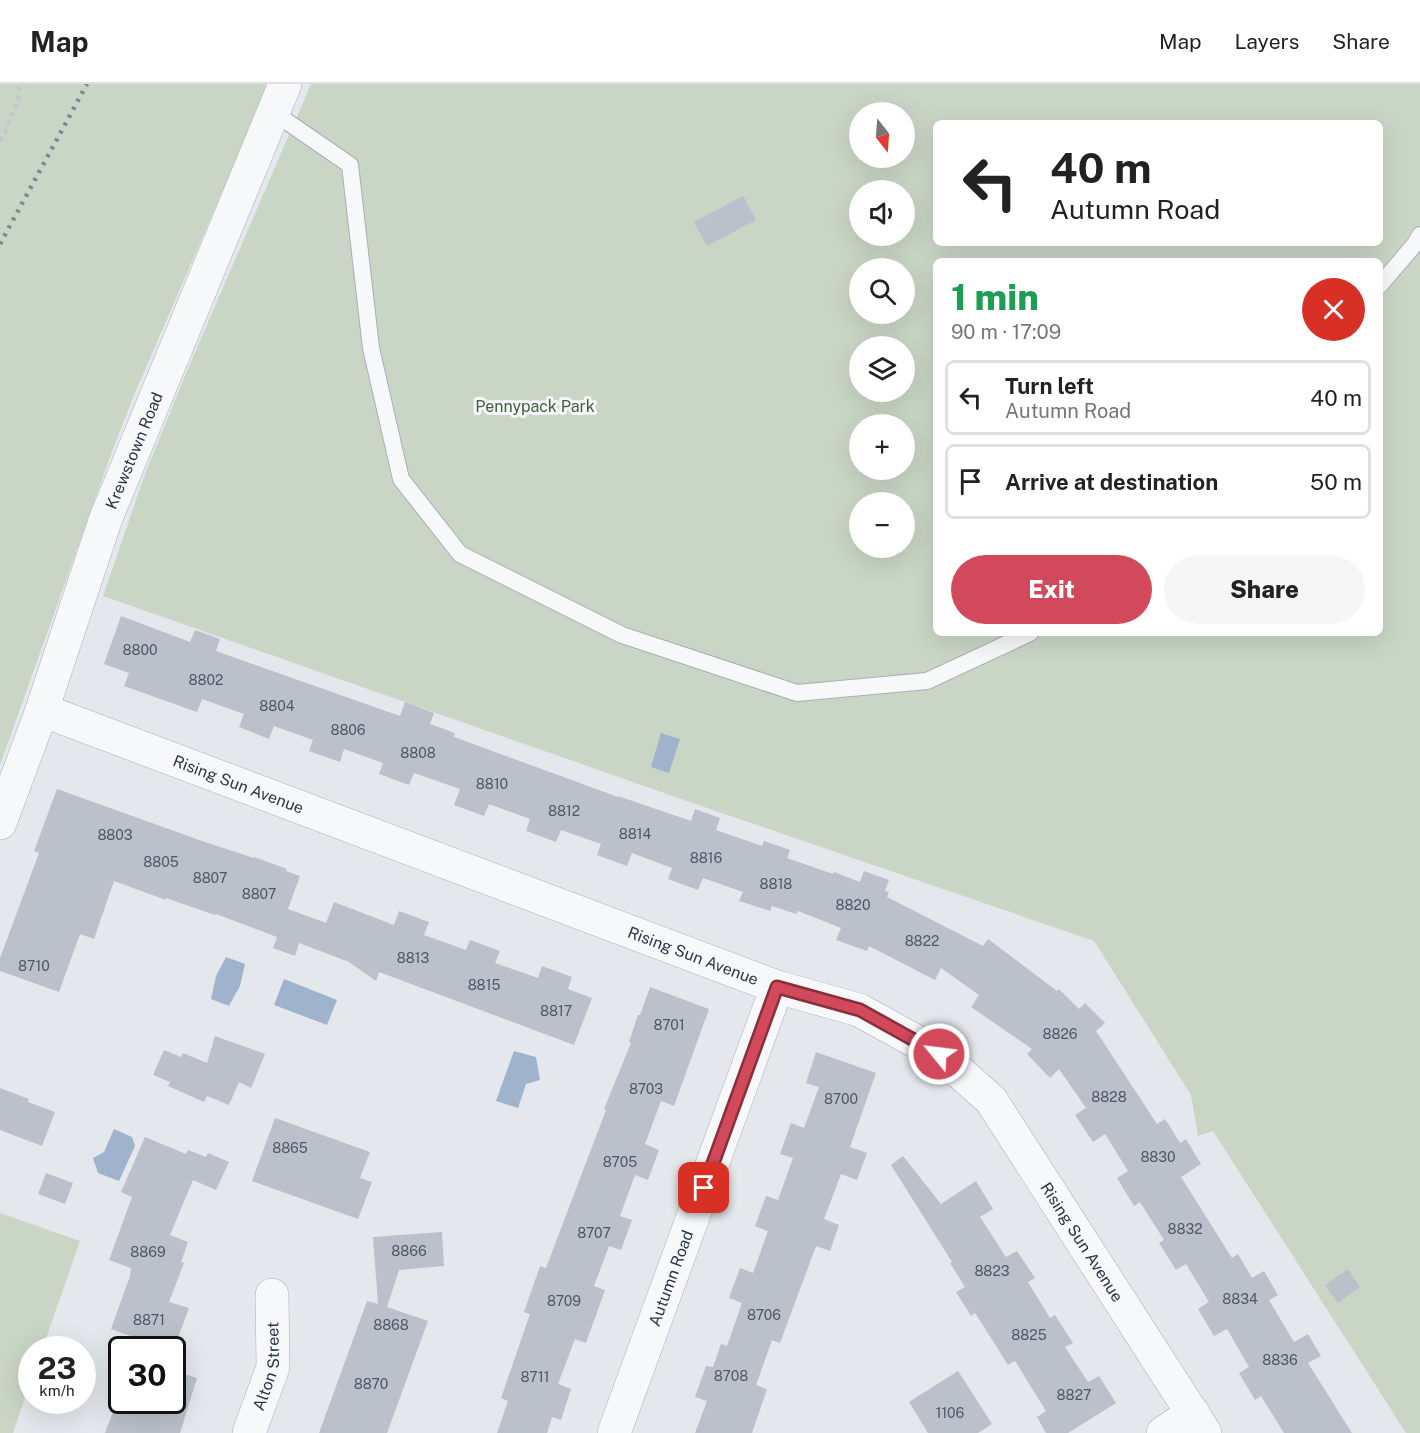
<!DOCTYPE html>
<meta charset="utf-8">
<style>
:root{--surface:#fff;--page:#f6f6f6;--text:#222;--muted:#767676;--line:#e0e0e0;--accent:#d1495b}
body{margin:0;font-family:"Public Sans",sans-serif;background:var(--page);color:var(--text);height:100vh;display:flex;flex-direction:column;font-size:22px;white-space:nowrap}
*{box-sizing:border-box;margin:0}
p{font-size:20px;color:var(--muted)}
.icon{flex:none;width:33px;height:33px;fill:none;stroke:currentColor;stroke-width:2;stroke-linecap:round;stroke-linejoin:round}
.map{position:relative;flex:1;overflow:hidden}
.sheet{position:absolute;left:933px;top:174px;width:450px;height:378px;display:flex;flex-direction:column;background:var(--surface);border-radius:9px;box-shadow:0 6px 24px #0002}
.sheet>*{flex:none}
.top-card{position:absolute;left:933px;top:36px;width:450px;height:126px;border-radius:9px;box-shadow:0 6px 24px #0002;background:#fff;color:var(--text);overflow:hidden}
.needle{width:39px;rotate:163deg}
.controls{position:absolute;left:849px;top:18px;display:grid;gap:12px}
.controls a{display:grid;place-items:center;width:66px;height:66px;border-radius:50%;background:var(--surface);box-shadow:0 6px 24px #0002;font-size:30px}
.speed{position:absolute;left:18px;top:1252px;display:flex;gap:12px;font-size:30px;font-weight:700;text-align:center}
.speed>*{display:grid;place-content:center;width:78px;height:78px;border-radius:50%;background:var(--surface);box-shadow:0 6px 24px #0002;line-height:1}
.speed small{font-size:15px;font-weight:400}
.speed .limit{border:3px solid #111;border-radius:9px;background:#fff;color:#111}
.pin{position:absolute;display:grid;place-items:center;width:51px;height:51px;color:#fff;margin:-26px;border-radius:12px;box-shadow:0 3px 9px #0006}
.me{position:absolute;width:66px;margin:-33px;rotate:299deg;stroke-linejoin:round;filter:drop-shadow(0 0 4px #0008)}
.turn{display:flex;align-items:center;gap:21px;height:126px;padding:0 18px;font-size:27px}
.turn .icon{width:78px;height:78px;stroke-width:2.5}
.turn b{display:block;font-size:42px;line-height:51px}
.round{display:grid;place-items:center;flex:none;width:63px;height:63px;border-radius:32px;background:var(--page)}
.summary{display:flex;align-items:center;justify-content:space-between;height:102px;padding:0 18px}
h1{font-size:36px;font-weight:800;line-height:45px;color:#1e9e55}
.primary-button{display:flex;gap:12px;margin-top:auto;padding:12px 18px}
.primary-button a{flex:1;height:69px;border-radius:36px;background:var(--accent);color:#fff;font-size:24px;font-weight:800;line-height:69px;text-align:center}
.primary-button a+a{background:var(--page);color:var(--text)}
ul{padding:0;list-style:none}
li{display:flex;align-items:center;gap:18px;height:75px;margin:0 12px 9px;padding:0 6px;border:3px solid var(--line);border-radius:9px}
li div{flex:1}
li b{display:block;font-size:22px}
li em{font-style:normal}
header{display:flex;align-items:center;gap:36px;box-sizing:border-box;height:84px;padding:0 30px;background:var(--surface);border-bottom:2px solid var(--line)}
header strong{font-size:28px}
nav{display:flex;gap:33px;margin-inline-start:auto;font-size:21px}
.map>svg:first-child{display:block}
</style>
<header>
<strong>Map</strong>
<nav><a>Map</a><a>Layers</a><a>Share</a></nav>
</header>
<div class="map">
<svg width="1420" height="1349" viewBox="0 0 1420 1349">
<rect width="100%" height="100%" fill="#e4e7ec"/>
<g fill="#c9d6c5" fill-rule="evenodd">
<path d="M0 0H269L134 311 110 373 0 681Z"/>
<path d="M311 0H1420V1349H1406L1213 1047 1198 1052 1191 1011 1094 857 684 716 103 512 145 390 190 280ZM860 28H904V74H860ZM936 39H1380V159H936ZM860 106H904V152H860ZM936 177H1380V549H936ZM860 184H904V230H860ZM860 262H904V308H860ZM860 340H904V386H860ZM860 418H904V464H860Z"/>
<path d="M0 1129 80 1157 42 1266H32L31 1296 13 1349H0Z"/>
</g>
<g fill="#9fb4cc">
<path d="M661 649 680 655 669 689 651 683Z"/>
<path d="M226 873 245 880 240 902 229 922 211 915 216 892Z"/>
<path d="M284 895 337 916 327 941 274 921Z"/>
<path d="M514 967 536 973 540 996 526 1000 518 1024 496 1017Z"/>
<path d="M114 1045 132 1053 135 1062 119 1097 98 1089 93 1074 104 1068Z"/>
</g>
<g fill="#bbc0ca">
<path d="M743 112 756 136 707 162 694 138Z"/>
<path d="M121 532 190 558 195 546 220 555 216 567 400 632 405 618 434 629 430 640 455 649 454 653 618 713V712L691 737 695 725 720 734 716 746 762 762 764 757 790 766 787 774 833 790 834 788 860 798 864 787 889 796 885 807 889 808 887 813 983 862 988 855 1057 907 1059 905 1079 925 1085 919 1105 939 1096 947 1157 1040 1165 1035 1180 1059 1186 1055 1201 1080 1181 1093 1232 1174 1238 1170 1252 1194 1264 1187 1278 1211 1269 1216 1294 1258 1308 1250 1321 1272 1308 1279 1352 1349H1284L1261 1312 1255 1316 1239 1289 1249 1283 1227 1245 1214 1252 1198 1225 1209 1218 1186 1180 1176 1186 1159 1159 1164 1156 1140 1118 1134 1122 1117 1094 1128 1087 1105 1050 1093 1058 1075 1031 1086 1024 1059 985 1050 994 1027 970 1032 965 971 923 979 911 941 884 935 896 869 862 867 867 836 856 841 844 798 827 796 830 772 822 770 827 739 817 743 808 703 794 698 806 668 795 672 784 632 769 627 782 597 771 601 760 561 746 556 758 526 747 530 735 489 720 484 732 454 721 460 705 414 689 409 701 379 690 383 679 344 665 340 678 309 667 313 656 274 642 269 655 239 643 244 630 202 615 197 628 124 602 129 589 104 580Z"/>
<path d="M57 705 202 757 254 774V773L287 785 286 787 300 792 288 825 326 839 334 818 394 841 399 827 429 838 424 851 466 866 470 856 500 867 495 879 538 894 542 882 572 893 568 905 592 914 574 961 379 888 376 897 349 878 299 859 295 872 273 864 277 853 216 830 215 831 166 814V816L114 797 94 855 80 850 59 908 0 887V874L39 769 34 767Z"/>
<path d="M650 903 709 925 674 1022 661 1017 645 1060 659 1066 648 1096 635 1091 620 1132 632 1136 621 1166 609 1162 594 1202 605 1206 586 1259 575 1255 558 1300 571 1305 561 1336 552 1333 547 1349H497L508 1317 501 1314 530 1230 524 1228 540 1182 546 1184 606 1026 604 1025 631 959 629 958 638 931H640Z"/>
<path d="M215 952 265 970 251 1004 239 998 229 1021 207 1012 204 1018 168 1002 170 998 153 991 164 966 181 973 183 969 207 979Z"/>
<path d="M816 968 876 989 850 1063 867 1069 857 1096 841 1090 824 1135 839 1141 830 1167 816 1162 780 1259 772 1256 756 1301 767 1305 752 1349H695L707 1317 695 1313 706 1282 713 1283 721 1260 727 1262 742 1219 729 1214 740 1184 753 1189 768 1147 755 1142 766 1112 778 1116 793 1074 780 1070 791 1039 804 1044 819 1003 806 999Z"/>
<path d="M0 1004 29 1015 28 1018 55 1028 42 1062 0 1046Z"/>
<path d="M275 1034 370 1068 360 1094 372 1098 358 1135 252 1097Z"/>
<path d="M145 1053 186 1070 188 1066 206 1073 208 1069 229 1078 216 1106 193 1096 170 1151 188 1158 181 1178 184 1179 169 1218 189 1224 173 1267 111 1245 130 1192 131 1184 109 1176 132 1113 121 1108Z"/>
<path d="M903 1072 941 1120 976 1097 993 1125 980 1133 1006 1173 1017 1167 1035 1194 1028 1198 1050 1234 1055 1231 1073 1259 1065 1263 1088 1298 1099 1292 1116 1319 1068 1349H1046L1037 1333 1046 1327 1015 1277 1008 1281 975 1229 971 1232 956 1208 965 1203 950 1179 952 1178 891 1081Z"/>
<path d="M46 1089 73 1099 65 1120 38 1110Z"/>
<path d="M442 1148 444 1182 399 1186 387 1223 428 1237 387 1349H319L367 1217 378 1220 373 1153Z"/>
<path d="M1348 1185 1360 1203 1338 1219 1325 1201Z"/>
<path d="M172 1286 197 1294 180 1349H105L117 1317H172Z"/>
<path d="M958 1287 992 1340 978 1349H928L909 1318Z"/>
</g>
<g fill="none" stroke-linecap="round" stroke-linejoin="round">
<g stroke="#a9aeb7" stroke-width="18">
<g id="service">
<path d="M273 28 350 81 371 264 401 395 460 470 622 551 797 609 927 597 1030 549"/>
<path d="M1380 201 1415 160 1420 151"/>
</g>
</g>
<g stroke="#a9aeb7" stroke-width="34">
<g id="minor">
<path id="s1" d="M42 626 777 903 859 926 939 970 991 1016 1205 1349"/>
<path id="s2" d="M0 739 42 626 106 434 285 0"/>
<path id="s3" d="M249 1349 273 1283 272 1211"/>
<path id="s4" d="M614 1349 777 903"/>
<path d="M1163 1349 1193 1329"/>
</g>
</g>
<path stroke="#c2c5cb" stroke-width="4" stroke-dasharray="4.5 4.5" stroke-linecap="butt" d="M0 57 3 53 19 12V0"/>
<use href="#service" stroke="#f7f8fa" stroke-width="16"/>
<use href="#minor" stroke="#f7f8fa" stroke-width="33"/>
<path stroke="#7d8696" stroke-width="4.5" stroke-dasharray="3 6" stroke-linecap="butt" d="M0 160 87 0"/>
</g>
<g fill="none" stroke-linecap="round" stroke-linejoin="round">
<g stroke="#882f3b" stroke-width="15">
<path id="route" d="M704 1104 777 903 860 926 939 970"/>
</g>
<use href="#route" stroke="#d1495b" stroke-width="10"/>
</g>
<g text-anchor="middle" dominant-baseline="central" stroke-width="6" stroke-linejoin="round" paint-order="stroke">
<g font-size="14" fill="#4f5766">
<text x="140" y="566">8800</text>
<text x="206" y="596">8802</text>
<text x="277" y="622">8804</text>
<text x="348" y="646">8806</text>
<text x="418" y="669">8808</text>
<text x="492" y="700">8810</text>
<text x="564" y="727">8812</text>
<text x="635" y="750">8814</text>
<text x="115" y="751">8803</text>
<text x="706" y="774">8816</text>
<text x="161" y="778">8805</text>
<text x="210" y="794">8807</text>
<text x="776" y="800">8818</text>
<text x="259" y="810">8807</text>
<text x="853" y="821">8820</text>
<text x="922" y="857">8822</text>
<text x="413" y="874">8813</text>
<text x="34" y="882">8710</text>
<text x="484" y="901">8815</text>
<text x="556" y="927">8817</text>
<text x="669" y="941">8701</text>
<text x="1060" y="950">8826</text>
<text x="646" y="1005">8703</text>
<text x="1109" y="1013">8828</text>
<text x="841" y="1015">8700</text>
<text x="290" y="1064">8865</text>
<text x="1158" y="1073">8830</text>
<text x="620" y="1078">8705</text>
<text x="1185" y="1145">8832</text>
<text x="594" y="1149">8707</text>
<text x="409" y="1167">8866</text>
<text x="148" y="1168">8869</text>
<text x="992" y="1187">8823</text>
<text x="1240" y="1215">8834</text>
<text x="564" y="1217">8709</text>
<text x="764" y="1231">8706</text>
<text x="149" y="1236">8871</text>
<text x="391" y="1241">8868</text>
<text x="1029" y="1251">8825</text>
<text x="1280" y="1276">8836</text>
<text x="731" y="1292">8708</text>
<text x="535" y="1293">8711</text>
<text x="371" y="1300">8870</text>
<text x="1074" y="1311">8827</text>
<text x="950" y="1329">1106</text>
</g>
<g font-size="16" fill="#3f6138" stroke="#f4f6f9">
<text x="535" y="322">Pennypack Park</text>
</g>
<g font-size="16" fill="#2b3445" stroke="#f4f6f9">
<text stroke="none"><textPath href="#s2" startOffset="396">Krewstown Road</textPath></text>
<text stroke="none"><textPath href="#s1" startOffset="210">Rising Sun Avenue</textPath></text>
<text stroke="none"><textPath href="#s1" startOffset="696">Rising Sun Avenue</textPath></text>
<text stroke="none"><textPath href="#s1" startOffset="1200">Rising Sun Avenue</textPath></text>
<text stroke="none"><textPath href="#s4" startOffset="165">Autumn Road</textPath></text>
<text stroke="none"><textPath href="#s3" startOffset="70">Alton Street</textPath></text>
</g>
</g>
</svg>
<div class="controls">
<a><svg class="needle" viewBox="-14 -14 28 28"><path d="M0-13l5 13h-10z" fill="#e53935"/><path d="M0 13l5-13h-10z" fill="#767676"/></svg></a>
<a><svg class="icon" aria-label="sound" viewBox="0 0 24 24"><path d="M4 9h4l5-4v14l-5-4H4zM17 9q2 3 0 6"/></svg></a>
<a><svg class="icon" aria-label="search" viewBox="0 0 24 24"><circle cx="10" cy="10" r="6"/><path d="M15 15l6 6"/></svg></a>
<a><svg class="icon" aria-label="layers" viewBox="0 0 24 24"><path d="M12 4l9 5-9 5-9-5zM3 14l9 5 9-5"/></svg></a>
<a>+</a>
<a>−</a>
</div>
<div class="speed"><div>23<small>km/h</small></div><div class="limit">30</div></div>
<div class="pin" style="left:704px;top:1104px;background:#d93025"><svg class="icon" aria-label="arrive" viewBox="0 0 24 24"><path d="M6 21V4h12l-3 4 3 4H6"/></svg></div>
<svg class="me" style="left:939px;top:970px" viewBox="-20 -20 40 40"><circle r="17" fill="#d1495b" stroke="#fff" stroke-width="3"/><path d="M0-11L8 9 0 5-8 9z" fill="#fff"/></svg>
<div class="top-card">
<div class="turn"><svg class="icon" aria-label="left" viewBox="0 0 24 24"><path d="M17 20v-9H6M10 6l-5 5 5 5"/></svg><div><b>40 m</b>Autumn Road</div></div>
</div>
<section class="sheet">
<div class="summary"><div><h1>1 min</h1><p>90 m · 17:09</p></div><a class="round" style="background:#d93025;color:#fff"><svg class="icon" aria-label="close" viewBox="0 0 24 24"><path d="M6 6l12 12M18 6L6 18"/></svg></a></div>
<ul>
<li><svg class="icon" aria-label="left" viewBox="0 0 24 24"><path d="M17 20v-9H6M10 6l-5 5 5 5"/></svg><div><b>Turn left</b><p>Autumn Road</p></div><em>40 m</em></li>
<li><svg class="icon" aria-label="arrive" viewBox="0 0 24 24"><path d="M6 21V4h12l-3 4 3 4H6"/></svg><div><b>Arrive at destination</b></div><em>50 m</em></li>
</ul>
<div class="primary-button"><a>Exit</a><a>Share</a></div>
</section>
</div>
